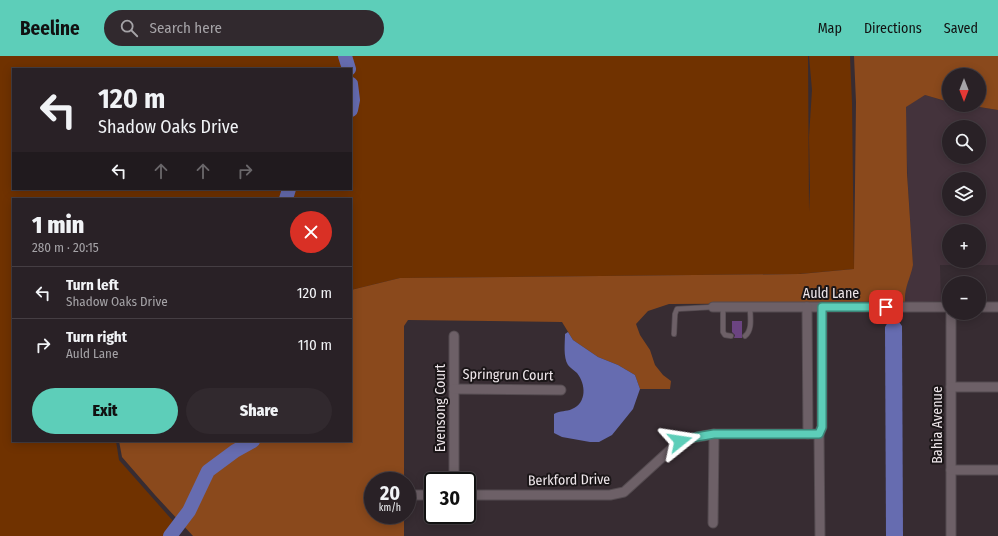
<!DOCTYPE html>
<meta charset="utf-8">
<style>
:root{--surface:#292126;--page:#31292e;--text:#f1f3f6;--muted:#a5a3a7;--line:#453e43;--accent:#5dceb9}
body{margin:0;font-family:"Fira Sans Condensed",sans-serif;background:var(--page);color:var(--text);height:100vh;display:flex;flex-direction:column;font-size:15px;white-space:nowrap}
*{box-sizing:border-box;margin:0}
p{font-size:13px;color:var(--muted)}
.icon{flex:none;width:22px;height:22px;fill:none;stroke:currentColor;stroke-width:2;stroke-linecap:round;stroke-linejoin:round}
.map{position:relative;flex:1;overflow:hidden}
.sheet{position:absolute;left:12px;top:142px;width:340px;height:244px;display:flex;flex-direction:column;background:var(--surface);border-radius:0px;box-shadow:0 2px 10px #0003,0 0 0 1px var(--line)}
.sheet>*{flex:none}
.hud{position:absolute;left:12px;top:12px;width:340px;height:122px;border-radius:0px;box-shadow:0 2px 10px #0003,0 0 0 1px var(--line);background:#292126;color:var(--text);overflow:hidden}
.needle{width:26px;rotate:180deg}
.buttons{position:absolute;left:942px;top:12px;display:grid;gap:8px}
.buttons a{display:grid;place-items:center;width:44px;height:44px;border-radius:50%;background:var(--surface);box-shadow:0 2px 10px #0003,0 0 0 1px var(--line);font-size:20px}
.speed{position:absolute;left:364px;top:416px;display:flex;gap:8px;font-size:20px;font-weight:700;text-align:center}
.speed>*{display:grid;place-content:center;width:52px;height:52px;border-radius:50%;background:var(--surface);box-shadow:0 2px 10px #0003,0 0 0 1px var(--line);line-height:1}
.speed small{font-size:10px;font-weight:400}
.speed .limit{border:2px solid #111;border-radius:6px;background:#fff;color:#111}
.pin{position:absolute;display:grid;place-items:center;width:34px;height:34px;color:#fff;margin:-17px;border-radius:8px;box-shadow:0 2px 6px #0006}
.me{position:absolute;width:44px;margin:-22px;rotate:75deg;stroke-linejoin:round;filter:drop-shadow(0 0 3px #0008)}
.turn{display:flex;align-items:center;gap:14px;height:84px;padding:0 20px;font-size:18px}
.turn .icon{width:52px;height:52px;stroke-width:2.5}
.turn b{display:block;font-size:28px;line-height:34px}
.lanes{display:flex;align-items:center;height:38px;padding:0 20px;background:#0003;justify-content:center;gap:20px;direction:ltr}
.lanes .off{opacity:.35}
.round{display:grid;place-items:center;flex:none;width:42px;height:42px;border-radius:21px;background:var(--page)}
.headline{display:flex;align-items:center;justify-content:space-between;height:68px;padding:0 20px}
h1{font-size:24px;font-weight:800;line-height:30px}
.button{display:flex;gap:8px;margin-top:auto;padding:8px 20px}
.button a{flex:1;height:46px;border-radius:24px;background:var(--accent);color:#111;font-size:16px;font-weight:800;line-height:46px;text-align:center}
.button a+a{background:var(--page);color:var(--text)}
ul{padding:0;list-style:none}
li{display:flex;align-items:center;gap:12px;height:52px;padding:0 20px;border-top:1px solid var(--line)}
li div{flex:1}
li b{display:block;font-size:15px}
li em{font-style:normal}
header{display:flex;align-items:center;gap:24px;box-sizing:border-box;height:56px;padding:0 20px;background:var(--accent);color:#111}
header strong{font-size:19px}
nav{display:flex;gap:22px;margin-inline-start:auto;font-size:14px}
.search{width:280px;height:36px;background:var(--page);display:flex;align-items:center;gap:10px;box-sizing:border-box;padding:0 14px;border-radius:22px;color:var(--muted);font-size:15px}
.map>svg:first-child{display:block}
</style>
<header>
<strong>Beeline</strong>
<div class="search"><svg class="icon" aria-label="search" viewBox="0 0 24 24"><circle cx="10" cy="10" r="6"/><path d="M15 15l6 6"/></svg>Search here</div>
<nav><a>Map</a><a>Directions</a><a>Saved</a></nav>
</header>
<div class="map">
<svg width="998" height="480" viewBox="0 0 998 480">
<rect width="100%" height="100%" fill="#372c32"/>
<path fill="#44333c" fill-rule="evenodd" d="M925 39 949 46V49H967L998 54V209H940L941 245 905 247 904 235 913 209 908 132 905 51ZM949 71H979V101H949ZM949 123H979V153H949ZM949 175H979V205H949Z"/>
<path fill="#703200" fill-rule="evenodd" d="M0 0H808L809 156 810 132 809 81 812 34 809 0H850L852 47 854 213 798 218 400 222 351 234V143H13V385H116L119 404 173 465 165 480H0ZM13 13H351V133H13Z"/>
<path fill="#8a491c" d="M854 0H998V54L967 49H979V19H949V46L925 39 906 51 907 117 913 209C910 224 904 231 905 247L669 248 648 255 636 268 640 279 650 294 655 309 663 319 671 325 670 333H640L635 319 618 309 598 301 573 284 562 266 408 264 404 270V425H373V459H404V480H193L155 439 122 401 119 385H351V234L400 222 800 218 854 213 856 46Z"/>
<g fill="#666cb0">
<path d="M894 264 899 266 902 270 903 480H886L885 271 888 266Z"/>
<path d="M568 276 573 284 598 301 618 309 635 319 640 333 633 353 612 379 599 386H590L562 381 554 377V358C561 354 566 356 572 353 587 347 586 328 577 317 574 314 570 312 568 309 563 301 565 287 565 278Z"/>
</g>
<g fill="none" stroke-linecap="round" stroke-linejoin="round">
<g stroke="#666cb0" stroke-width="14">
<path d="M345 0 349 13"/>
<path d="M351 28 353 44 351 54"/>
<path d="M286 143 289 133"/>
<path d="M170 480 189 455 208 415 235 395 253 385"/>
</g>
</g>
<path fill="#6b4481" d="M732 265H742V282H734L735 279 732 276Z"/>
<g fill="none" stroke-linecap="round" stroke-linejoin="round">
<g stroke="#544b50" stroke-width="6">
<g id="service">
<path d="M723 251V276L725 279 731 280"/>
<path d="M674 278 675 258 677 253 713 251"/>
<path d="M745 280C753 274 750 260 750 251"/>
</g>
</g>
<g stroke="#544b50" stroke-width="11">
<g id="minor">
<path d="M713 251H949"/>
<path d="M807 251 808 378"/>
<path d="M979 251H998"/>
<path d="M951 257V480"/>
<path d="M454 280V425"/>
<path d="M951 331H998"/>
<path d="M454 333 561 334"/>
<path d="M951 414H998"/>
<path d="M411 439H433"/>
<path d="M467 439H610L624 436 680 385 697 381 714 378H819"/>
<path d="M713 467 714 378"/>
<path d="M820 480 819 378 822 371V251"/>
</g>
</g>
<use href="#service" stroke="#6d6067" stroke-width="4.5"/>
<use href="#minor" stroke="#6d6067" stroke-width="9"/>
</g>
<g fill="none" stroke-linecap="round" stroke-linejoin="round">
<g stroke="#3c8678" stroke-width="10">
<path id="route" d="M680 385 696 381 714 378H819L822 371V251H886"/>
</g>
<use href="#route" stroke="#5dceb9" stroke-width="7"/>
</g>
<g text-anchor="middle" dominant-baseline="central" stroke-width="4" stroke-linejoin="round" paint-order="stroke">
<g font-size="14" fill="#efe7eb" stroke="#1b1618">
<text x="831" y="237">Auld Lane</text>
<text transform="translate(508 319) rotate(1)">Springrun Court</text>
<text transform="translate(440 352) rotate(-90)">Evensong Court</text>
<text transform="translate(937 369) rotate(-90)">Bahia Avenue</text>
<text transform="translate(569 424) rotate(-1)">Berkford Drive</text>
</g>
</g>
</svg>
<div class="buttons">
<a><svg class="needle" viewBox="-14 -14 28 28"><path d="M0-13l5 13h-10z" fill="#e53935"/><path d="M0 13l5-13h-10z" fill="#a5a3a7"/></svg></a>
<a><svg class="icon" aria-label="search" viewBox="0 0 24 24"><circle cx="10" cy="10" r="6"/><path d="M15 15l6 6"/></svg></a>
<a><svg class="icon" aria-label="layers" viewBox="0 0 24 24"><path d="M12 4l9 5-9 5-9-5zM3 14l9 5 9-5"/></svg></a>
<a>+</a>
<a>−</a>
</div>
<div class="speed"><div>20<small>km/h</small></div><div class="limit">30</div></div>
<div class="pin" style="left:886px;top:251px;background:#d93025"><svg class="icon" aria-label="arrive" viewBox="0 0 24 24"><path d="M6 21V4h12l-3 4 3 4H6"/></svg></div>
<svg class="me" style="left:680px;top:385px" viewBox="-20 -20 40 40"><path d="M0-17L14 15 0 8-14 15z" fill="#5dceb9" stroke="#fff" stroke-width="4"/></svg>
<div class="hud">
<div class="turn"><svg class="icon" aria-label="left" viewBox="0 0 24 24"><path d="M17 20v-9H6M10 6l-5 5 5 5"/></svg><div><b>120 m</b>Shadow Oaks Drive</div></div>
<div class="lanes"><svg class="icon" aria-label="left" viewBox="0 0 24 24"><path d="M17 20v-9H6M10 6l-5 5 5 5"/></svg><svg class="icon off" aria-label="ahead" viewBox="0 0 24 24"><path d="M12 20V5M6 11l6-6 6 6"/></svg><svg class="icon off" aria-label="ahead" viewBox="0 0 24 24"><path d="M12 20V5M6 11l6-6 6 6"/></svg><svg class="icon off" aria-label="right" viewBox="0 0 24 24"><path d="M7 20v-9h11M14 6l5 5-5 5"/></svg></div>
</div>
<section class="sheet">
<div class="headline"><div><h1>1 min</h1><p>280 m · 20:15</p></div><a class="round" style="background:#d93025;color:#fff"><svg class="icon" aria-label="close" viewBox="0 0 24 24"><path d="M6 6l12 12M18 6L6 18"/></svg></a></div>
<ul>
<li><svg class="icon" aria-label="left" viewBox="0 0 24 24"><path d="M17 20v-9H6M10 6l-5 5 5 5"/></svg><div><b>Turn left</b><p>Shadow Oaks Drive</p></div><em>120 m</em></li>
<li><svg class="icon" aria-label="right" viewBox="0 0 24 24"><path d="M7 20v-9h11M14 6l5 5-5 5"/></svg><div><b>Turn right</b><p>Auld Lane</p></div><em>110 m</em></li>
</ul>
<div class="button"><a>Exit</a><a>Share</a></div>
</section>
</div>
